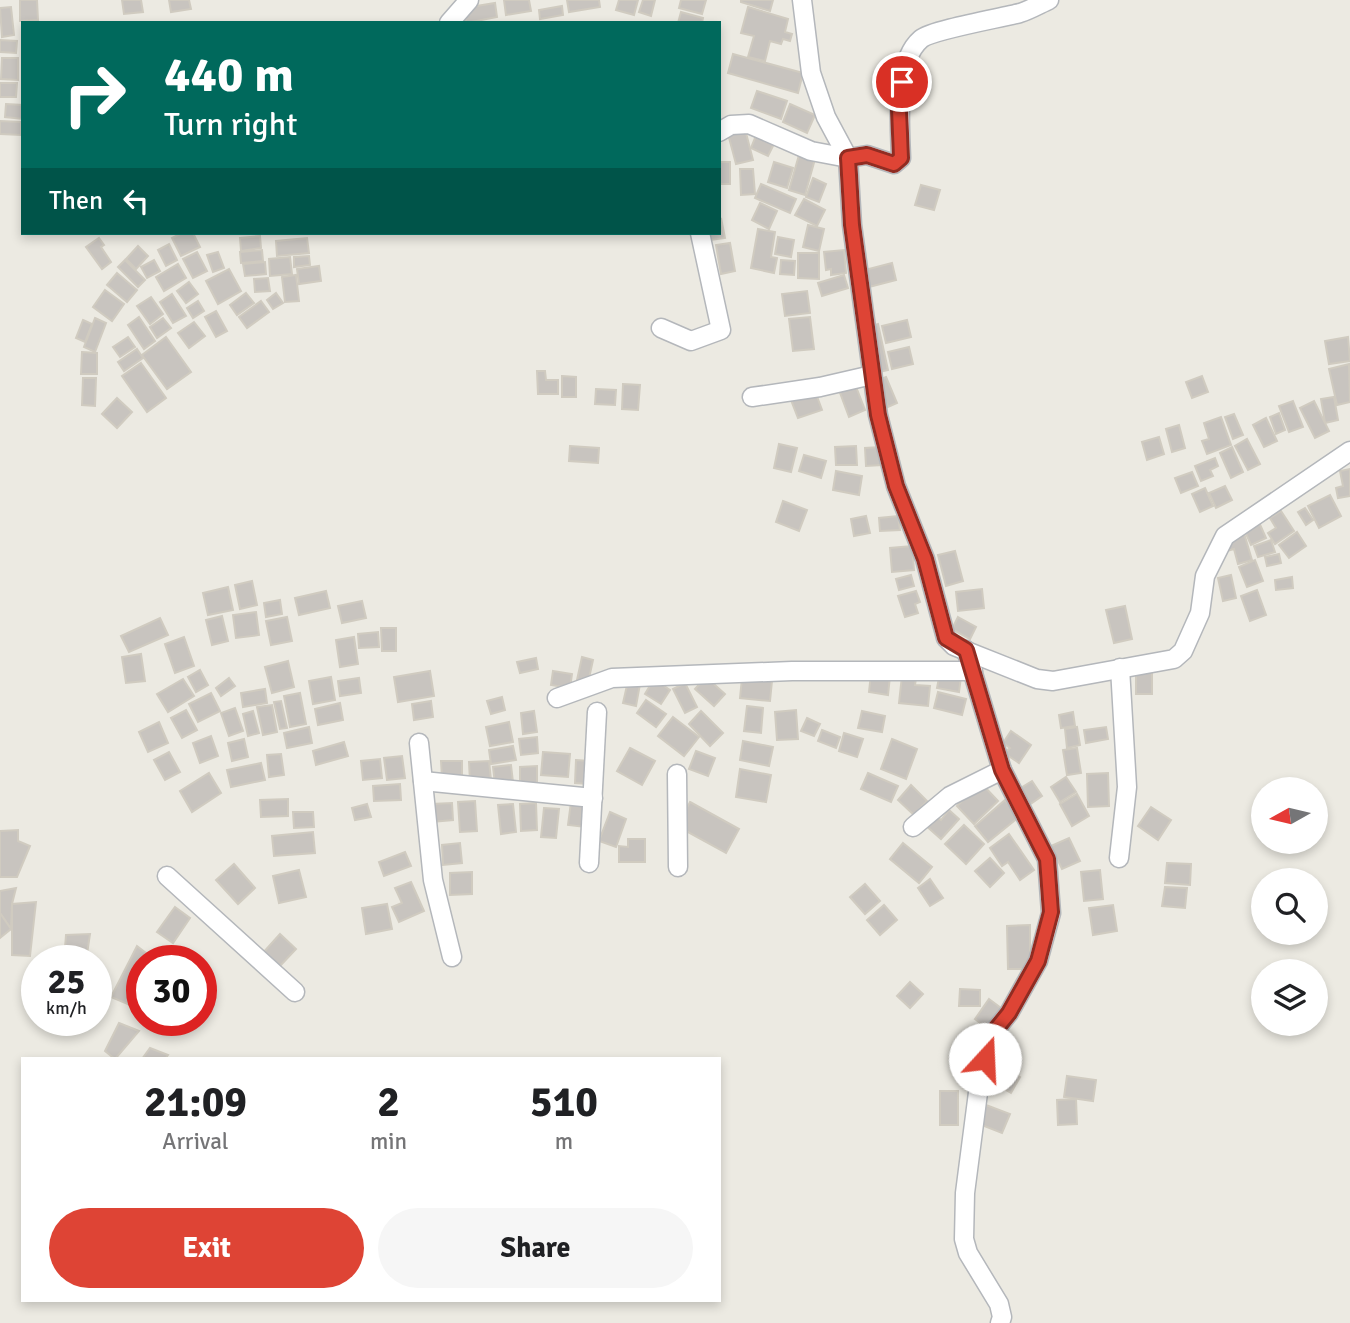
<!DOCTYPE html>
<style>
:root{--surface:#fff;--page:#f6f6f6;--text:#202124;--muted:#757577;--accent:#de4435}
body{margin:0;font-family:Signika,sans-serif;background:var(--page);color:var(--text);height:100vh;display:flex;flex-direction:column;font-size:26px;white-space:nowrap}
*{box-sizing:border-box;margin:0}
p{font-size:23px;color:var(--muted)}
.icon{flex:none;width:38px;height:38px;fill:none;stroke:currentColor;stroke-width:2;stroke-linecap:round;stroke-linejoin:round}
.map{position:relative;flex:1;overflow:hidden}
.side{position:absolute;left:21px;top:1057px;width:700px;height:245px;display:flex;flex-direction:column;background:var(--surface);border-radius:0px;box-shadow:0 4px 10px #0003}
.side>*{flex:none}
.hud{position:absolute;left:21px;top:21px;width:700px;height:214px;border-radius:0px;box-shadow:0 4px 10px #0003;background:#00695c;color:#fff;overflow:hidden}
.needle{width:46px;rotate:262deg}
.buttons{position:absolute;left:1251px;top:777px;display:grid;gap:14px}
.buttons a{display:grid;place-items:center;width:77px;height:77px;border-radius:50%;background:var(--surface);box-shadow:0 4px 10px #0003;font-size:35px}
.speed{position:absolute;left:21px;top:945px;display:flex;gap:14px;font-size:35px;font-weight:700;text-align:center}
.speed>*{display:grid;place-content:center;width:91px;height:91px;border-radius:50%;background:var(--surface);box-shadow:0 4px 10px #0003;line-height:1}
.speed small{font-size:18px;font-weight:400}
.speed .limit{border:10px solid #d22;background:#fff;color:#111}
.pin{position:absolute;display:grid;place-items:center;width:60px;height:60px;color:#fff;margin:-30px;border:4px solid #fff;border-radius:50%;box-shadow:0 2px 7px #0007}
.me{position:absolute;width:77px;margin:-38px;rotate:20deg;stroke-linejoin:round;filter:drop-shadow(0 0 5px #0008)}
.turn{display:flex;align-items:center;gap:24px;height:147px;padding:0 28px;font-size:32px}
.turn .icon{width:91px;height:91px;stroke-width:2.5}
.turn b{display:block;font-size:49px;line-height:60px}
.then{display:flex;align-items:center;height:66px;padding:0 28px;background:#0003;gap:14px;font-size:26px}
.eta{display:flex;justify-content:space-evenly;align-items:center;height:119px;text-align:center}
.eta b{font-size:42px;font-weight:700;line-height:49px}
.cta{display:flex;gap:14px;margin-top:auto;padding:14px 28px}
.cta a{flex:1;height:80px;border-radius:42px;background:var(--accent);color:#fff;font-size:28px;font-weight:700;line-height:80px;text-align:center}
.cta a+a{background:var(--page);color:var(--text)}
.map>svg:first-child{display:block}
</style>
<div class="map">
<svg width="1350" height="1323" viewBox="0 0 1350 1323">
<rect width="100%" height="100%" fill="#eceae2"/>
<g fill="#c8c4bf" stroke="#d0cbc0" stroke-width="2">
<path d="M20 0H37L38 20 20 21Z"/>
<path d="M122 0H141L143 12 124 14Z"/>
<path d="M169 0H189L191 9 171 12Z"/>
<path d="M504 0H529L531 11 506 15Z"/>
<path d="M567 0H599L600 7 569 12Z"/>
<path d="M619 0H638L634 15 616 10Z"/>
<path d="M643 0H655L651 16 639 12Z"/>
<path d="M681 0H706L702 14 679 8Z"/>
<path d="M741 0H773L770 11 741 2Z"/>
<path d="M495 3 497 17 466 23 464 8Z"/>
<path d="M562 6 563 15 540 19 539 10Z"/>
<path d="M11 7 14 35 2 37 0 8Z"/>
<path d="M748 7 788 19 785 32 792 34 790 41 783 39 781 44 770 41 765 61 748 57 754 36 741 33Z"/>
<path d="M681 12 703 18 702 23H678Z"/>
<path d="M0 40 17 41 16 53 0 52Z"/>
<path d="M733 54 803 73 798 93 728 73Z"/>
<path d="M2 58H18V80L1 79Z"/>
<path d="M0 83H17L16 97H0Z"/>
<path d="M757 91 787 101 781 119 751 108Z"/>
<path d="M6 104 23 105V119L5 117Z"/>
<path d="M790 104 815 115 807 133 783 122Z"/>
<path d="M0 121 21 122V135L0 134Z"/>
<path d="M745 129 753 160 736 164 728 134Z"/>
<path d="M757 133 775 142 768 156 751 148Z"/>
<path d="M799 155 815 159 805 195 789 190Z"/>
<rect x="719" y="162" width="11" height="22"/>
<path d="M774 162 793 168 787 188 768 182Z"/>
<path d="M740 169H753L755 194 741 195Z"/>
<path d="M813 178 826 184 819 202 806 197Z"/>
<path d="M761 184 796 199 790 213 755 198Z"/>
<path d="M921 185 940 190 934 210 915 205Z"/>
<path d="M804 199 825 210 817 226 795 215Z"/>
<path d="M760 203 777 211 769 229 752 220Z"/>
<path d="M721 218 725 238 711 240 709 233H719Z"/>
<path d="M808 225 824 229 819 251 803 247Z"/>
<path d="M758 229 775 232 771 257 777 258 774 273 751 268Z"/>
<path d="M182 233H193L200 247 181 256 172 238Z"/>
<path d="M260 236 261 248 241 251 240 238Z"/>
<path d="M778 237 794 240 791 257 775 254Z"/>
<path d="M99 238 104 245 101 247 111 262 102 269 86 247Z"/>
<path d="M307 238 309 253 277 256 276 241Z"/>
<path d="M730 243 735 271 721 274 716 245Z"/>
<path d="M169 244 177 260 166 266 158 250Z"/>
<path d="M138 246 148 256 136 269 126 259Z"/>
<path d="M262 250 263 261 241 263 240 252Z"/>
<path d="M844 250 846 273 831 275V269L826 270 824 252Z"/>
<path d="M197 252 207 271 193 278 183 259Z"/>
<path d="M218 252 224 268 213 272 207 255Z"/>
<path d="M798 253H819V279L798 278Z"/>
<path d="M309 256 310 265 294 267V257Z"/>
<path d="M290 257 292 274 270 276 269 259Z"/>
<path d="M125 260 145 280 138 287 118 267Z"/>
<path d="M154 260 160 271 147 278 141 267Z"/>
<path d="M781 260 795 261 794 275 780 274Z"/>
<path d="M265 262 266 274 245 276 243 264Z"/>
<path d="M892 263 896 280 869 287 865 270Z"/>
<path d="M178 264 186 278 164 291 156 277Z"/>
<path d="M319 266 321 281 299 284 297 269Z"/>
<path d="M229 269 241 291 218 304 206 281Z"/>
<path d="M117 273 137 290 127 302 107 285Z"/>
<path d="M296 275 299 301 285 302 282 277Z"/>
<path d="M844 275 848 288 822 296 818 283Z"/>
<path d="M268 278 270 291 255 292 254 279Z"/>
<path d="M189 282 198 294 186 303 177 291Z"/>
<path d="M105 290 124 304 112 321 93 307Z"/>
<path d="M807 291 810 313 785 316 782 294Z"/>
<path d="M246 293 254 303 237 315 230 305Z"/>
<path d="M276 293 283 303 273 309 267 300Z"/>
<path d="M172 294 186 316 173 323 160 302Z"/>
<path d="M151 297 163 314 150 324 137 306Z"/>
<path d="M198 301 204 311 193 318 187 308Z"/>
<path d="M261 301 269 312 247 328 239 317Z"/>
<path d="M216 311 227 331 216 337 205 317Z"/>
<path d="M139 317 155 341 144 349 128 325Z"/>
<path d="M810 317 814 349 793 351 789 319Z"/>
<path d="M95 318 106 323 95 352 84 347Z"/>
<path d="M163 318 171 328 157 338 150 327Z"/>
<path d="M83 320 92 324 85 342 76 338Z"/>
<path d="M907 320 911 337 886 343 882 326Z"/>
<path d="M194 322 205 336 189 348 178 333Z"/>
<path d="M878 324 888 370 879 372 869 327Z"/>
<path d="M128 337 135 347 120 357 113 347Z"/>
<path d="M166 337 191 372 167 389 142 355Z"/>
<path d="M1348 337 1350 361 1329 364 1325 341Z"/>
<path d="M909 347 913 364 892 369 888 352Z"/>
<path d="M137 349 143 358 124 371 118 362Z"/>
<path d="M82 352 97 353V374H81Z"/>
<path d="M141 363 166 398 147 412 122 376Z"/>
<path d="M1349 364 1350 402 1337 405 1329 369Z"/>
<path d="M537 371H545L546 380H558V394H538Z"/>
<path d="M562 376 576 377V397H562Z"/>
<path d="M1202 376 1208 392 1192 398 1186 382Z"/>
<path d="M886 377 897 403 888 407 876 381Z"/>
<path d="M83 378H96L95 406 82 405Z"/>
<path d="M623 384 640 385 638 410 622 409Z"/>
<path d="M855 384 865 410 849 417 839 390Z"/>
<path d="M596 389 616 390 615 405 595 404Z"/>
<path d="M815 391 822 410 798 418 791 400Z"/>
<path d="M1334 397 1338 420 1325 423 1321 399Z"/>
<path d="M117 398 132 412 117 428 102 414Z"/>
<path d="M1293 401 1303 427 1289 432 1279 406Z"/>
<path d="M1314 401 1329 431 1315 438 1300 408Z"/>
<path d="M1279 413 1285 430 1276 434 1270 417Z"/>
<path d="M1234 414 1243 435 1233 439 1225 417Z"/>
<path d="M1221 417 1231 445 1207 454 1202 441 1209 439 1204 423Z"/>
<path d="M1266 418 1277 441 1264 447 1253 425Z"/>
<path d="M1179 425 1185 448 1172 452 1166 429Z"/>
<path d="M1159 437 1164 454 1147 460 1142 442Z"/>
<path d="M1247 439 1260 464 1248 470 1235 446Z"/>
<path d="M779 444 797 448 791 472 774 468Z"/>
<path d="M570 446 599 448 598 463 569 461Z"/>
<path d="M856 446 857 465H836L835 447Z"/>
<path d="M880 447 882 465 866 466 865 448Z"/>
<path d="M1232 447 1243 472 1231 478 1220 453Z"/>
<path d="M804 455 826 461 821 478 799 471Z"/>
<path d="M1215 458 1218 466 1210 470 1213 476 1201 481 1195 466Z"/>
<path d="M1350 469V496L1338 498 1336 488 1343 486 1340 471Z"/>
<path d="M836 471 862 476 859 495 833 490Z"/>
<path d="M1192 472 1198 486 1181 493 1175 478Z"/>
<path d="M1225 486 1232 500 1216 508 1209 493Z"/>
<path d="M1205 488 1213 506 1200 512 1192 494Z"/>
<path d="M1330 495 1341 516 1319 528 1308 506Z"/>
<path d="M783 501 807 510 799 531 776 522Z"/>
<path d="M1305 508 1313 520 1306 525 1298 512Z"/>
<path d="M1281 511 1294 531 1275 544 1268 533 1276 528 1270 518Z"/>
<path d="M866 516 870 533 854 536 851 519Z"/>
<path d="M898 516 900 530 880 531 879 518Z"/>
<path d="M1258 520 1266 538 1251 545 1243 527Z"/>
<path d="M1297 532 1306 546 1289 558 1279 545Z"/>
<path d="M1244 533 1252 560 1238 564 1234 549 1227 551 1224 540Z"/>
<path d="M1271 540 1275 552 1258 557 1254 546Z"/>
<path d="M912 546 914 570 892 572 890 548Z"/>
<path d="M955 551 963 581 946 586 938 555Z"/>
<path d="M1279 554 1281 563 1267 566 1265 557Z"/>
<path d="M1255 560 1263 581 1247 587 1239 567Z"/>
<path d="M911 575 914 586 899 590 896 579Z"/>
<path d="M1231 575 1236 598 1223 601 1218 578Z"/>
<path d="M1292 577 1293 588 1276 590 1275 580Z"/>
<path d="M252 581 257 605 240 609 235 585Z"/>
<path d="M228 587 233 610 208 615 203 593Z"/>
<path d="M982 589 984 608 958 611 956 592Z"/>
<path d="M1257 590 1266 615 1250 621 1241 596Z"/>
<path d="M326 591 330 608 299 615 295 598Z"/>
<path d="M916 591 920 602 915 604 918 613 905 617 898 596Z"/>
<path d="M280 600 282 614 266 617 264 603Z"/>
<path d="M362 601 366 618 342 623 338 606Z"/>
<path d="M1125 606 1132 639 1114 643 1106 610Z"/>
<path d="M256 612 259 635 236 638 233 615Z"/>
<path d="M222 616 228 641 212 645 206 620Z"/>
<path d="M287 617 292 641 271 645 266 621Z"/>
<path d="M958 617 976 627 970 639 952 629Z"/>
<path d="M160 618 168 635 129 652 121 636Z"/>
<path d="M381 628H396V651H382Z"/>
<path d="M378 632 379 647 359 648 358 634Z"/>
<path d="M184 637 194 666 175 673 165 644Z"/>
<path d="M354 637 358 664 340 667 336 640Z"/>
<path d="M141 654 145 681 126 683 122 657Z"/>
<path d="M582 657 593 660 588 683 577 680Z"/>
<path d="M536 658 538 669 520 673 517 662Z"/>
<path d="M288 661 294 687 272 693 265 667Z"/>
<path d="M200 670 208 685 196 692 188 677Z"/>
<path d="M1136 670 1152 671V694H1136Z"/>
<path d="M430 671 434 696 398 702 394 677Z"/>
<path d="M553 671 572 674 570 688 551 685Z"/>
<path d="M940 673 961 677 959 692 937 688Z"/>
<path d="M871 674 890 676 888 695 869 692Z"/>
<path d="M902 676 916 678 915 685 930 686 928 706 899 703Z"/>
<path d="M331 677 335 700 313 704 309 681Z"/>
<path d="M706 677 725 694 714 706 695 689Z"/>
<path d="M229 678 235 686 221 696 216 688Z"/>
<path d="M359 678 361 693 340 696 338 681Z"/>
<path d="M742 678 772 681 770 701 740 698Z"/>
<path d="M183 679 194 696 168 712 157 694Z"/>
<path d="M654 679 670 690 661 704 645 694Z"/>
<path d="M628 681 640 684 636 706 623 703Z"/>
<path d="M685 683 697 707 685 713 673 689Z"/>
<path d="M265 689 267 703 243 707 241 693Z"/>
<path d="M938 692 966 699 962 715 934 708Z"/>
<path d="M211 693 220 711 198 722 189 704Z"/>
<path d="M300 693 306 724 290 727 284 696Z"/>
<path d="M502 697 505 710 491 714 487 701Z"/>
<path d="M646 700 666 714 656 727 637 713Z"/>
<path d="M281 701 287 728 280 729 274 702Z"/>
<path d="M431 701 433 717 414 720 412 704Z"/>
<path d="M340 703 343 720 318 725 315 709Z"/>
<path d="M272 705 277 732 263 735 257 707Z"/>
<path d="M747 706 763 708 761 733 744 731Z"/>
<path d="M235 708 243 731 229 736 221 713Z"/>
<path d="M186 710 197 730 182 738 171 718Z"/>
<path d="M796 710 798 739 777 740 775 712Z"/>
<path d="M253 711 259 733 248 736 243 714Z"/>
<path d="M534 711 537 732 523 734 521 713Z"/>
<path d="M701 711 723 733 710 746 689 724Z"/>
<path d="M862 711 885 716 882 732 858 728Z"/>
<path d="M1073 712 1075 726 1061 728 1059 715Z"/>
<path d="M673 717 699 737 684 756 658 736Z"/>
<path d="M807 718 820 724 814 736 801 731Z"/>
<path d="M159 722 168 743 148 752 139 732Z"/>
<path d="M509 722 513 742 490 746 486 727Z"/>
<path d="M309 727 312 743 287 748 284 733Z"/>
<path d="M1077 727 1080 745 1067 748 1065 729Z"/>
<path d="M1106 727 1108 739 1086 743 1084 730Z"/>
<path d="M822 730 840 737 836 748 818 741Z"/>
<path d="M1011 731 1031 745 1019 763 1004 753 1010 748 1003 743Z"/>
<path d="M844 733 863 739 857 757 839 751Z"/>
<path d="M211 736 218 756 200 763 193 743Z"/>
<path d="M537 737 538 753 521 755 519 739Z"/>
<path d="M244 739 248 757 232 761 228 743Z"/>
<path d="M892 739 917 749 906 779 881 769Z"/>
<path d="M743 741 773 747 769 766 740 760Z"/>
<path d="M344 742 348 756 316 765 313 751Z"/>
<path d="M513 746 516 760 491 764 489 750Z"/>
<path d="M630 748 655 761 642 785 617 771Z"/>
<path d="M1077 748 1081 773 1067 775 1063 750Z"/>
<path d="M696 751 715 758 708 776 689 769Z"/>
<path d="M169 752 180 772 165 780 154 760Z"/>
<path d="M543 752 570 754 568 777 541 775Z"/>
<path d="M281 754 284 775 269 777 267 755Z"/>
<path d="M402 756 405 778 387 780 384 758Z"/>
<path d="M380 759 382 778 363 780 361 761Z"/>
<path d="M576 760 589 761 588 784 575 783Z"/>
<path d="M441 761H462V777L442 778Z"/>
<path d="M489 761 491 780 470 782 469 762Z"/>
<path d="M261 763 265 780 231 787 227 770Z"/>
<path d="M511 765 513 782 495 784 493 767Z"/>
<path d="M537 766V786H520V767Z"/>
<path d="M740 769 771 775 766 802 736 797Z"/>
<path d="M209 773 221 793 192 812 180 791Z"/>
<path d="M868 773 898 786 891 802 861 789Z"/>
<path d="M1108 773 1109 806 1088 807 1087 774Z"/>
<path d="M1066 777 1076 792 1060 802 1051 787Z"/>
<path d="M1032 781 1042 796 1029 805 1019 789Z"/>
<path d="M981 783 998 801 974 824 957 806Z"/>
<path d="M400 784 401 800 374 801 373 786Z"/>
<path d="M911 785 927 801 914 815 898 800Z"/>
<path d="M1077 794 1089 816 1072 826 1060 804Z"/>
<path d="M288 799V816L261 817 260 800Z"/>
<path d="M1005 800 1019 817 988 842 975 826Z"/>
<path d="M475 801 477 831 460 832 458 802Z"/>
<path d="M571 802 588 804 585 827 568 825Z"/>
<path d="M690 802 739 829 726 853 677 826Z"/>
<path d="M452 803 453 820 432 822 431 804Z"/>
<path d="M536 803 537 830 521 831 520 804Z"/>
<path d="M367 804 371 817 355 820 352 808Z"/>
<path d="M513 804 516 832 501 834 498 805Z"/>
<path d="M1151 807 1171 820 1158 840 1138 826Z"/>
<path d="M544 808 559 809 556 838 541 837Z"/>
<path d="M949 810 959 819 941 839 924 824 934 814 941 820Z"/>
<path d="M293 812H313L314 827 294 828Z"/>
<path d="M610 812 626 819 616 847 599 841Z"/>
<path d="M964 825 984 844 966 864 945 844Z"/>
<path d="M18 830V841L30 846 17 877H0V831Z"/>
<path d="M313 832 315 853 274 856 272 836Z"/>
<path d="M1009 834 1034 870 1020 880 1008 862 1002 866 990 848Z"/>
<path d="M1069 838 1080 861 1062 869 1051 846Z"/>
<path d="M628 839H645V862H619V846L628 847Z"/>
<path d="M460 843 462 863 443 865 442 845Z"/>
<path d="M903 843 932 867 919 883 890 859Z"/>
<path d="M405 852 411 866 384 876 379 862Z"/>
<path d="M990 858 1004 873 990 887 975 871Z"/>
<path d="M1167 863 1191 864 1190 885 1165 883Z"/>
<path d="M234 864 255 888 238 904 216 880Z"/>
<path d="M299 870 306 897 279 903 273 876Z"/>
<path d="M1100 870 1103 899 1084 901 1081 872Z"/>
<path d="M472 872V894L450 895V873Z"/>
<path d="M930 879 943 898 930 906 918 888Z"/>
<path d="M411 882 424 911 399 922 392 907 402 903 395 888Z"/>
<path d="M865 884 880 901 865 914 850 897Z"/>
<path d="M1165 887 1187 888 1185 908 1162 906Z"/>
<path d="M16 888 12 904 11 929 0 913V891Z"/>
<path d="M36 902 30 956 12 955V904Z"/>
<path d="M387 904 392 929 366 934 362 908Z"/>
<path d="M884 905 897 920 880 935 867 920Z"/>
<path d="M1113 905 1117 931 1093 935 1089 908Z"/>
<path d="M175 907 190 918 173 943 157 932Z"/>
<path d="M0 913 11 929 0 938Z"/>
<path d="M1030 925V969H1008L1007 926Z"/>
<path d="M90 934 86 961H64L66 935Z"/>
<path d="M280 934 296 949 278 968 262 954Z"/>
<path d="M137 946 151 957 150 961H142V978L130 1005 111 997Z"/>
<path d="M910 982 923 994 910 1008 897 996Z"/>
<path d="M960 989 980 990V1006H959Z"/>
<path d="M989 999 1005 1011 991 1031 975 1019Z"/>
<path d="M119 1023 139 1031 115 1059 105 1051Z"/>
<path d="M150 1048 168 1055 165 1059H142Z"/>
<path d="M1002 1066 1020 1077 1011 1093 992 1082Z"/>
<path d="M1067 1076 1096 1080 1093 1101 1064 1097Z"/>
<rect x="940" y="1091" width="18" height="34"/>
<path d="M1076 1099 1077 1124 1058 1125 1057 1100Z"/>
<path d="M986 1105 1010 1114 1002 1133 979 1124Z"/>
</g>
<g fill="none" stroke-linecap="round" stroke-linejoin="round">
<g stroke="#b4b7bb" stroke-width="21">
<g id="street">
<path d="M802 0 811 73 826 117 848 158 852 225 878 415 896 486 925 559 946 638 954 646 1037 679 1053 681 1174 659 1183 651 1200 613 1205 576 1225 536 1350 451"/>
<path d="M449 23 469 0"/>
<path d="M719 132 731 125 749 124 811 151 848 158 867 155 894 164 901 158C900 126 894 62 921 39 932 30 1001 18 1020 13 1030 10 1040 4 1049 0"/>
<path d="M661 328 691 341 721 330 700 233"/>
<path d="M752 397 820 387 872 375"/>
<path d="M966 650 1002 770 1047 859 1051 913 1038 961 1009 1013 992 1034 979 1085 965 1193 964 1239 968 1253 999 1304 1002 1317 1000 1323"/>
<path d="M557 698 612 678 792 671H973"/>
<path d="M419 743 433 880 452 957"/>
<path d="M677 774 678 867"/>
<path d="M423 781 593 798"/>
<path d="M913 827 950 796 1002 770"/>
<path d="M1119 858 1127 787 1120 668"/>
<path d="M589 863 597 712"/>
<path d="M167 876 295 992"/>
</g>
</g>
<use href="#street" stroke="#fff" stroke-width="18"/>
</g>
<g fill="none" stroke-linecap="round" stroke-linejoin="round">
<g stroke="#902c22" stroke-width="18">
<path id="route" d="M902 82 899 109 901 158 894 164 867 155 848 158 852 225 878 415 896 486 925 559 946 638 966 650 1002 770 1047 859 1051 912 1038 961 1009 1013 992 1034 985 1059"/>
</g>
<use href="#route" stroke="#de4435" stroke-width="12"/>
</g>
</svg>
<div class="buttons">
<a><svg class="needle" viewBox="-14 -14 28 28"><path d="M0-13l5 13h-10z" fill="#e53935"/><path d="M0 13l5-13h-10z" fill="#757577"/></svg></a>
<a><svg class="icon" aria-label="search" viewBox="0 0 24 24"><circle cx="10" cy="10" r="6"/><path d="M15 15l6 6"/></svg></a>
<a><svg class="icon" aria-label="layers" viewBox="0 0 24 24"><path d="M12 4l9 5-9 5-9-5zM3 14l9 5 9-5"/></svg></a>
</div>
<div class="speed"><div>25<small>km/h</small></div><div class="limit">30</div></div>
<div class="pin" style="left:902px;top:82px;background:#d93025"><svg class="icon" aria-label="arrive" viewBox="0 0 24 24"><path d="M6 21V4h12l-3 4 3 4H6"/></svg></div>
<svg class="me" style="left:985px;top:1059px" viewBox="-20 -20 40 40"><circle r="19" fill="#fff"/><path d="M0-13L10 11 0 6-10 11z" fill="#de4435"/></svg>
<div class="hud">
<div class="turn"><svg class="icon" aria-label="right" viewBox="0 0 24 24"><path d="M7 20v-9h11M14 6l5 5-5 5"/></svg><div><b>440 m</b>Turn right</div></div>
<div class="then">Then<svg class="icon" aria-label="left" viewBox="0 0 24 24"><path d="M17 20v-9H6M10 6l-5 5 5 5"/></svg></div>
</div>
<section class="side">
<div class="eta">
<div><b>21:09</b><p>Arrival</p></div>
<div><b>2</b><p>min</p></div>
<div><b>510</b><p>m</p></div>
</div>
<div class="cta"><a>Exit</a><a>Share</a></div>
</section>
</div>
